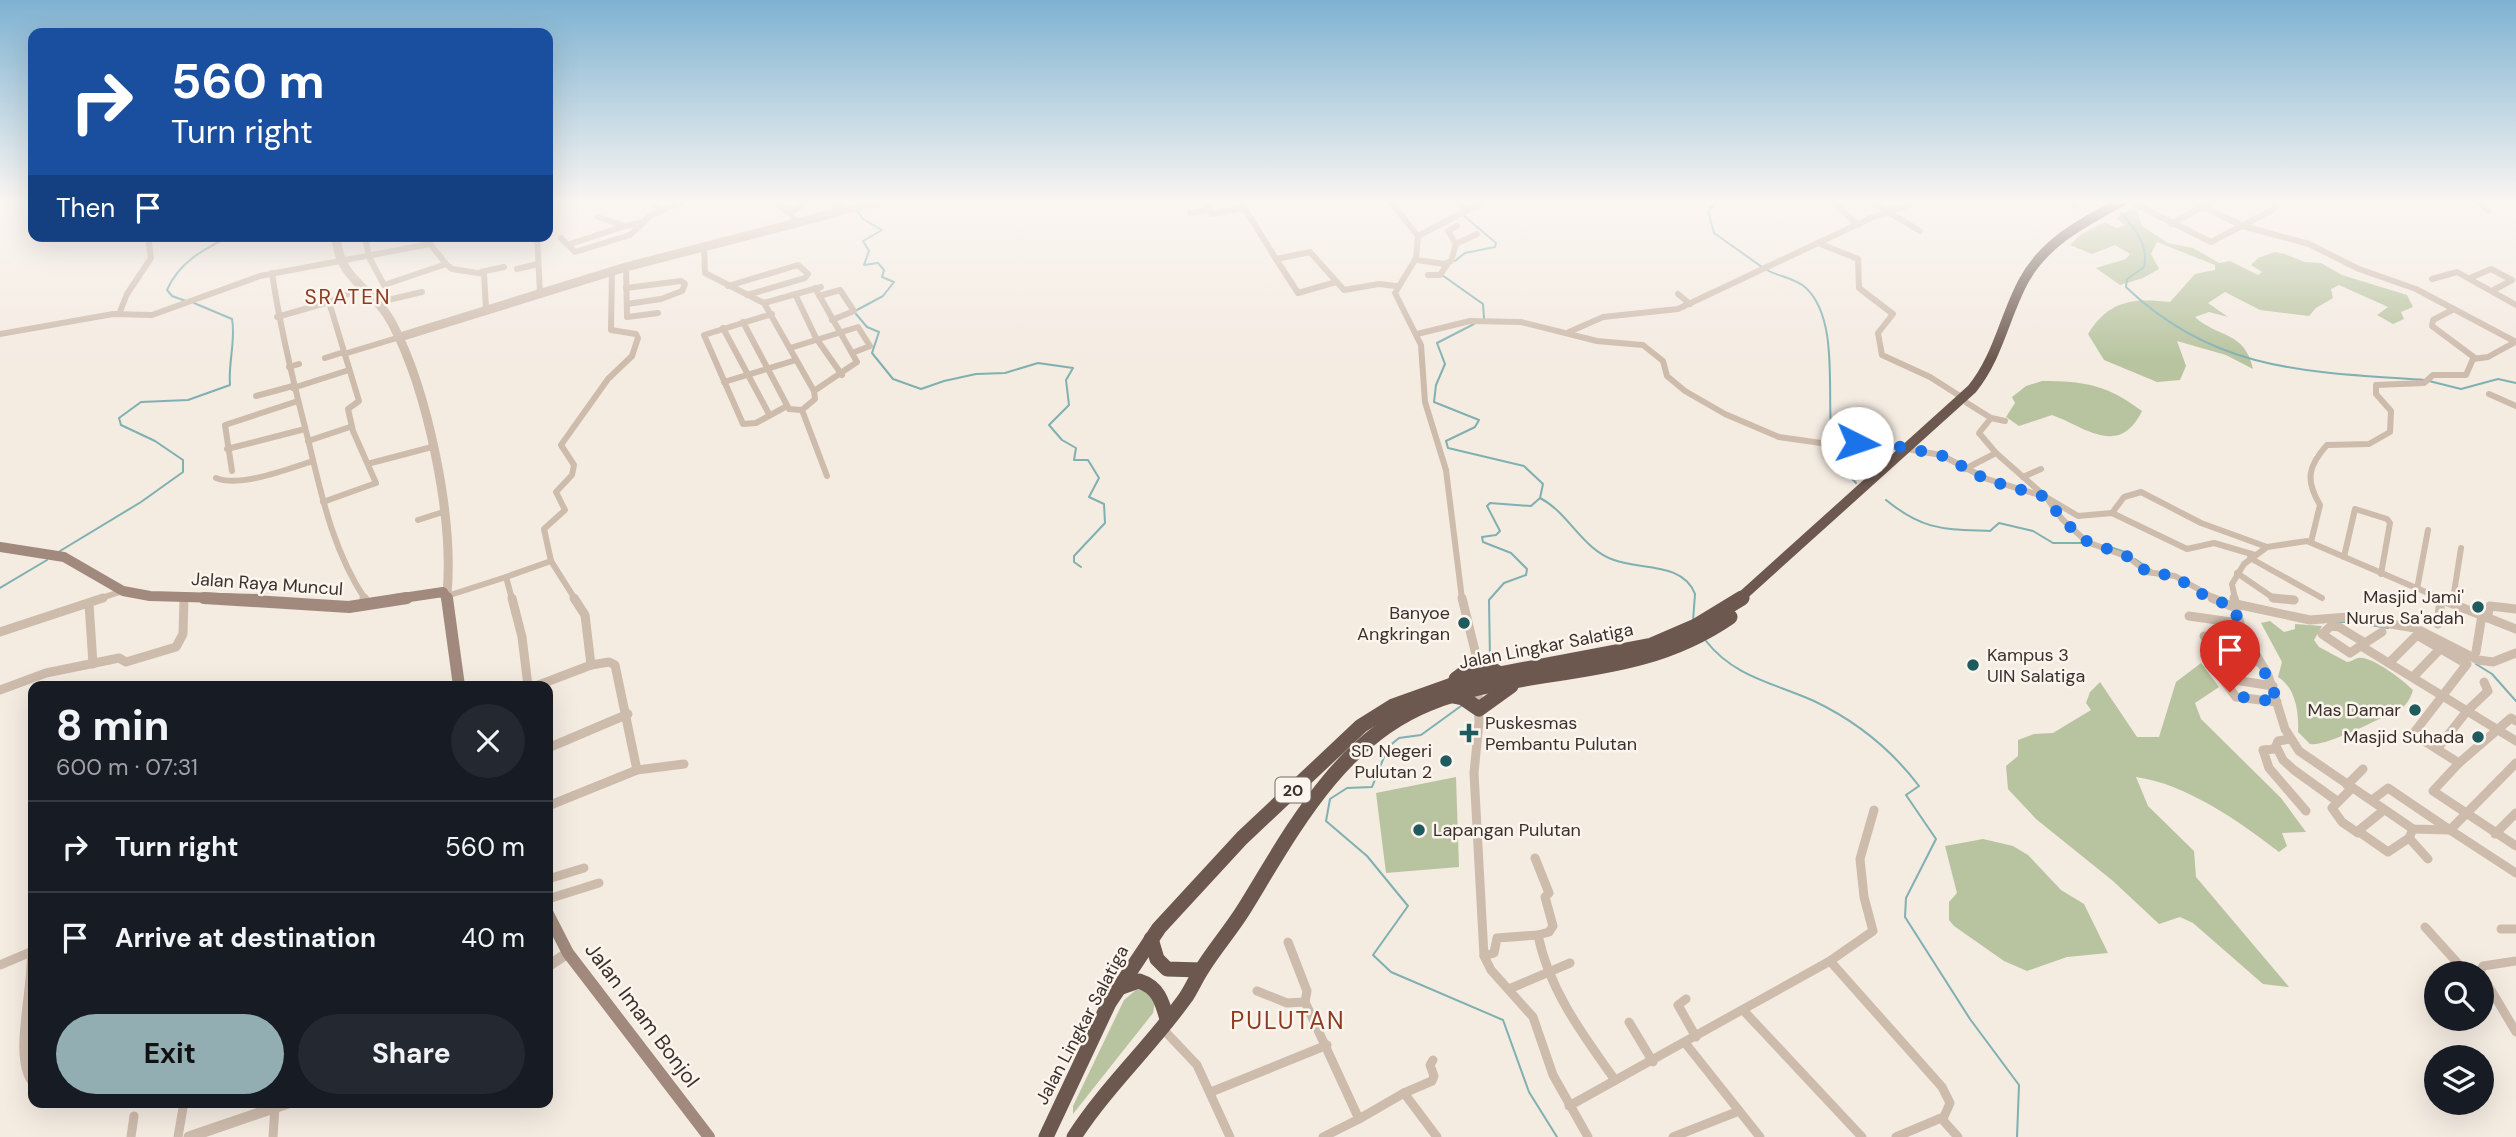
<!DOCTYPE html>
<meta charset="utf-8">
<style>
:root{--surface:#171b24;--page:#242831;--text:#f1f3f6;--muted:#9ea1a6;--line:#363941;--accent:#92aeb2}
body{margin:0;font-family:"DM Sans",sans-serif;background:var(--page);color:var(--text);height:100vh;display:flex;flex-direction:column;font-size:26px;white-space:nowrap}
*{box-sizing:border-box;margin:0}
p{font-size:23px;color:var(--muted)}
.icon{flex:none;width:38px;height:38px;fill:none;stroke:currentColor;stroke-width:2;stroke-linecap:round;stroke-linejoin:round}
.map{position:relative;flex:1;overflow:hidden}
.sheet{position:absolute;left:28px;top:681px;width:525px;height:427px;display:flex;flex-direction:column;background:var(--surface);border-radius:14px;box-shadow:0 7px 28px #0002}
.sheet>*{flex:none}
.hud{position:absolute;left:28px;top:28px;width:525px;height:214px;border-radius:14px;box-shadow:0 7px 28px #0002;background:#1a4fa0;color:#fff;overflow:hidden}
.controls{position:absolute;left:2424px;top:961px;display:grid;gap:14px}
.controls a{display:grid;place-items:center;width:70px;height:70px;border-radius:50%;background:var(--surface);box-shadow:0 7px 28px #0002;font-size:35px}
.pin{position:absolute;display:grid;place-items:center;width:60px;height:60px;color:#fff;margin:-72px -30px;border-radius:50% 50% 50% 0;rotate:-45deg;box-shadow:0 0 7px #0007}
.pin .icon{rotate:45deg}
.me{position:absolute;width:77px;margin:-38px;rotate:94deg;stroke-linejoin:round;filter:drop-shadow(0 0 5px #0008)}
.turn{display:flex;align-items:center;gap:24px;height:147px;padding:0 28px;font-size:32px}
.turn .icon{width:91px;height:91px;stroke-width:2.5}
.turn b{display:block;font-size:49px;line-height:60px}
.then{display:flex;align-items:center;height:66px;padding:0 28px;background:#0003;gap:14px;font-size:26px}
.round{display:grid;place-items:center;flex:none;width:74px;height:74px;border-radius:37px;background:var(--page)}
.head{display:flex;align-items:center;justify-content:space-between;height:119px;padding:0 28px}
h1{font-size:42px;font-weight:700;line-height:52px}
.primary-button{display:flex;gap:14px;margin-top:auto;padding:14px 28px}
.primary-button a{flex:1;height:80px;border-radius:42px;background:var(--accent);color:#111;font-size:28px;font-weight:700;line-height:80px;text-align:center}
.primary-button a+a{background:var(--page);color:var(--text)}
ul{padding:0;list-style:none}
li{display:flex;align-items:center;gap:21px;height:91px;padding:0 28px;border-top:2px solid var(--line)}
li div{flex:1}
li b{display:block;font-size:26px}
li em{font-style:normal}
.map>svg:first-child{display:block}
</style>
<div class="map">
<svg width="2516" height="1137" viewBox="0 0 2516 1137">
<rect width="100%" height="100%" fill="#f4ebe1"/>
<g fill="#b8c4a0">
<path d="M2133 208 2137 210 2142 226 2168 243 2193 248 2219 263 2230 261 2258 275 2262 272 2251 265 2258 258 2275 252 2285 254 2305 262 2321 263 2342 275 2407 295 2413 307 2401 312 2404 319 2393 324 2377 315 2388 307 2339 285 2331 289 2333 298 2316 308 2309 316 2260 310 2225 292 2208 303 2228 317 2209 312 2195 317C2218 338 2245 331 2253 369L2226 355 2177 341 2186 366 2180 380 2157 382 2104 360 2088 334C2109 300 2133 298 2170 302L2195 274 2215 270V265L2157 242 2151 254 2159 269 2143 278 2120 285 2096 268 2126 259 2130 254 2115 245 2092 254 2070 245 2080 235 2105 222 2116 228 2125 225 2116 218Z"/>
<path d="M2042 381C2085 381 2107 385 2142 411 2119 458 2085 427 2052 415L2019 426 2006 417 2015 403 2012 397 2026 386Z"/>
<path d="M2270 621 2284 632 2295 629V624L2322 626 2314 640 2319 647 2347 662C2351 662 2354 659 2358 658 2371 655 2404 681 2413 690 2411 697 2407 705 2401 708 2386 716 2323 748 2310 744L2298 732C2299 713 2296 688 2278 677L2282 662 2261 623Z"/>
<path d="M2201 663 2219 687 2195 703 2201 719 2281 798 2306 832 2282 833 2287 846 2279 852C2239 821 2186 784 2136 777L2148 806 2194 851 2196 877 2289 987 2263 984 2193 923 2180 917 2159 924 2113 881 2036 819 2008 789 2006 766 2018 756V740L2034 734 2053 733 2091 710 2086 703 2090 692 2100 682 2137 737H2159L2176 682Z"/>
<path d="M1456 777 1459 867 1386 873 1376 793Z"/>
<path d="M1983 839 2013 846 2028 855 2061 890 2084 904 2108 953 2067 957 2027 971 2004 961 1954 926 1949 920V902L1957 893 1945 846Z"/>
<path d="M1143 989 1155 1002 1153 1013 1073 1114V1106L1124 1000 1136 990Z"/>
</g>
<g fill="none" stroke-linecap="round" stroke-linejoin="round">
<g stroke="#7fb0b2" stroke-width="2">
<path d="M853 201 858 205"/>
<path d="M1717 201 1708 211 1714 233 1762 267"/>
<path d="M857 211 863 219 882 230 863 241 869 251 864 265 878 263 884 270 882 277 894 282 883 296 857 310"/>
<path d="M2121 213C2135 229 2149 245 2144 267L2127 279 2126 287C2214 372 2309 372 2424 380"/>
<path d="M1455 261 1465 253 1495 247 1496 243 1463 215"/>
<path d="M1767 270C1779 277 1796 278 1806 288 1840 320 1826 397 1832 440"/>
<path d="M1442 275 1483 304 1484 318"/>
<path d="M186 301 172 296 167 290C179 262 204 249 230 236"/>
<path d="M856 314 867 327 879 332 872 353 893 379 921 389 944 381 976 374 1005 373 1038 363 1073 368 1066 380 1069 405 1049 425 1062 440 1076 448 1074 460H1088L1099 478 1089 497 1104 504 1105 523 1074 556V562L1081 567"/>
<path d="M1474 324 1437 343 1445 364 1436 385 1434 402 1479 420 1475 427 1446 441 1448 448 1524 466 1543 484 1540 498 1531 506 1490 503 1487 506 1500 531 1496 535 1482 537 1483 542 1511 553 1527 569 1526 575 1504 583 1489 600 1490 659"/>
<path d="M2429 381 2461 389 2498 379 2516 383"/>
<path d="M1834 446 1846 472 1856 483"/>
<path d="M1540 498C1569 513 1582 549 1614 560 1640 570 1683 562 1695 594L1693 621"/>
<path d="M1886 500C1924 531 1944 529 1990 531L1999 523 2033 531 2053 543H2084"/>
<path d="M2104 545 2125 552"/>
<path d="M60 551 141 502 183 472V460L155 441 121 425 119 418 141 402 188 400 230 385C228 363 236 340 232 319L194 303"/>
<path d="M2135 559 2151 570"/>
<path d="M0 588 47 560"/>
<path d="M2335 622H2350"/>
<path d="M2359 623 2388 628"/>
<path d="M1706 641C1734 677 1774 683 1814 701 1856 721 1891 749 1919 786L1906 795 1936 839 1906 898 1905 917 1970 1019 2019 1085 2017 1137"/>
<path d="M2476 664 2492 674 2516 701"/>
<path d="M1461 706 1421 735 1399 738 1388 747 1372 787 1347 788 1330 799 1326 821 1367 856 1408 906 1373 955 1391 972 1503 1020 1529 1092 1557 1137"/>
</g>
<g stroke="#cdbbac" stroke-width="6">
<path d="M651 201 662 210"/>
<path d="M771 201 790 213 796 222"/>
<path d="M1203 201 1212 214 1244 208"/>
<path d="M1240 201 1276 259 1310 252 1344 290 1379 284 1396 286"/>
<path d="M1390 201 1418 236 1416 258 1395 293 1421 345 1425 402 1446 470 1462 599"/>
<path d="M1457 201 1466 210"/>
<path d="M1832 201 1858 225"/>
<path d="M1870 201 1920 231"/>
<path d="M2129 201 2211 242 2274 209 2276 205 2267 201"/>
<path d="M2191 201 2243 226 2309 244 2359 269 2416 289 2516 342"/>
<path d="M2478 201 2488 211"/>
<path d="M2075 206 2076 201"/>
<path d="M2204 208 2216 201"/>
<path d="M790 213 807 201"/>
<path d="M835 213 888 201"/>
<path d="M1190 213 1209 210"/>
<path d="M598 217 625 226 644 222"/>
<path d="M2171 224 2202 207"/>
<path d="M365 236 369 257 384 285 446 264 430 244 429 236"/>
<path d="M537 236 540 292"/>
<path d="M1418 236 1485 201"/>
<path d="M561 238 575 252 630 235 650 216 683 201"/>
<path d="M1818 243 1858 259 1859 288 1893 314 1878 333 1882 355 1930 377 1963 398"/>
<path d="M570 244 625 226"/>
<path d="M1456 244 1477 234"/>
<path d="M704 247 705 273 764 303 814 391 815 399 802 410 827 476"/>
<path d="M1276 259 1298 293 1336 282"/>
<path d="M1417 260 1444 264 1451 261 1456 244 1448 231 1457 226"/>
<path d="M446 264 452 269 484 274 486 308"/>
<path d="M626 267 627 317 658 313"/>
<path d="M517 269 538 264"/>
<path d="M481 272 504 267"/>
<path d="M272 273C280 328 293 381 307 435 321 493 332 549 365 599"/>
<path d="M1428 275H1440L1448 263"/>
<path d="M2470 278 2491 269 2512 280 2492 291"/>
<path d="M2432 279 2457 272 2516 305"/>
<path d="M728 286 798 265 808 274 805 278 747 295"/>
<path d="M626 288 681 281 685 284 682 291 661 299 627 304"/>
<path d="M795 294 816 338 842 375"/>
<path d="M1678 294 1690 304"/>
<path d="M819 296 840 290 854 311 832 320"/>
<path d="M379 302 422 292"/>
<path d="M764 303 821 287"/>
<path d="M2454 309 2433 320 2432 326 2475 358"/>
<path d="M119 314 127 294 151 258 148 236"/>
<path d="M772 314 704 335 743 424 756 423 787 406"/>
<path d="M277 317 329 302"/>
<path d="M743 322 789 409 802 410"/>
<path d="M723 328 769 414"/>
<path d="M1569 332 1603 317 1678 309 1871 218 1921 201"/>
<path d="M0 334 113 314 152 315 260 276 430 244"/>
<path d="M1417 334 1470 321 1521 322 1597 341 1643 345 1663 361 1667 376 1685 391 1725 414 1779 437 1828 444 1873 443 1941 455 1987 479 2046 497 2062 519 2087 542 2128 557 2147 572 2175 576 2216 599"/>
<path d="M790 348 858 327 870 346 852 353"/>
<path d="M344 354 400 337"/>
<path d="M325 358 344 352"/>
<path d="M289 367 299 364"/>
<path d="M724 382 796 360"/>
<path d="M293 388 349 370"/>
<path d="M814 391 857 362 815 288"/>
<path d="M2489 394 2516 406"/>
<path d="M256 396 293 386"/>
<path d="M1967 403 1991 418 2005 421"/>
<path d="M1991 418 1979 433 1996 453"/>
<path d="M308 441 350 427"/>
<path d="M227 449 305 429"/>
<path d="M371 463 432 447"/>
<path d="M1965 469 1996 453 2046 497 2078 516 2112 513 2187 549 2214 543 2255 555"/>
<path d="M232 471 225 425 298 401"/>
<path d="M2023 477 2041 469"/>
<path d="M216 478C239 488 288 469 313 461"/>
<path d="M323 502 376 483 353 431 348 409 359 401 329 302 360 289"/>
<path d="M2112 513 2124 497 2141 492 2201 523 2267 547"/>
<path d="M418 520 443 512"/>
<path d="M2311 542 2320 505C2305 480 2308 466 2327 445L2369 444 2390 432 2391 411 2376 394V385L2424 383 2433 375H2466L2473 359 2488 357 2515 342"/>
<path d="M2344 557 2355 509 2387 519 2390 523 2381 574"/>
<path d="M2250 558 2322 598"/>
<path d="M551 561 575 599"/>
<path d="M2237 573 2275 599"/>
<path d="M506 577 551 561 544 529 565 510 556 492 572 475 574 465 561 445 608 379 632 356 638 338 636 334 611 330 612 271"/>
<path d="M2417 589 2428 530"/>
<path d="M447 596 506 577 512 599"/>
<path d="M98 599 123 591"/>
<path d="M184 599V596"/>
<path d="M2235 599 2232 584 2244 564 2267 547 2307 541 2442 599"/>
<path d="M2453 599 2461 548"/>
</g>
<g stroke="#cdbbac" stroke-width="9">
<path d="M364 598 369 605"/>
<path d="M512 598 522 637 528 686"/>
<path d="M574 598 585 615 591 665 609 662 615 665 637 770"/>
<path d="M1462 598 1478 663"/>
<path d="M2212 598 2236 608 2242 631 2268 675 2285 729 2299 751 2413 829 2450 830 2516 873"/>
<path d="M2234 598 2236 608"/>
<path d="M2273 598 2294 600"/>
<path d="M2438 598 2516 629"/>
<path d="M2452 603 2453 598"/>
<path d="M89 604 93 664"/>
<path d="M2236 604 2310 620 2348 617 2415 628 2478 660 2493 662 2516 653"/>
<path d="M2189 616 2238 623"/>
<path d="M2487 618 2490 606 2516 609"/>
<path d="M2438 624 2441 600"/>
<path d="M2331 626 2339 627 2365 643 2350 653 2322 634Z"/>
<path d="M0 632 103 598"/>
<path d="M2204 636 2245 642"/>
<path d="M2365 643 2382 632"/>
<path d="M2361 646 2516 741"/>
<path d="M2476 652 2482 615"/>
<path d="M2205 656 2259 662"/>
<path d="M2389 663 2417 635 2467 664 2413 734 2459 763 2433 791 2516 846"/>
<path d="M2413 677 2441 648"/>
<path d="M536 686 591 665"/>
<path d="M2273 686 2222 678 2236 697 2277 702"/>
<path d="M1478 688 1479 722 1474 773 1484 956 1491 970 1533 1017 1553 1075 1588 1137"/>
<path d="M0 690 46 673 119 658 126 662 176 647 183 634 184 598"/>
<path d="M2290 739 2278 741 2276 746 2283 760 2294 770 2337 801"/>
<path d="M548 748 628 714"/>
<path d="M2275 749 2263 750 2269 768 2306 811"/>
<path d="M2437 749 2467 711 2488 691 2484 682"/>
<path d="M2459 763 2511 718 2516 721"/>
<path d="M2347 785 2363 769"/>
<path d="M2352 788 2332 808 2342 822 2358 833"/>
<path d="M2372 800 2388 788 2450 830 2516 763"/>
<path d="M548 806 637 770 684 764"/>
<path d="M2384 810 2358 831 2388 852 2409 838 2413 829"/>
<path d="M2495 834 2516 813"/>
<path d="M2409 838 2428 859"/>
<path d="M1535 858 1549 893 1545 897 1553 926 1549 932 1538 935C1549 990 1583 1035 1615 1080"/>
<path d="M548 879 584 868"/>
<path d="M548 899 599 883"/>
<path d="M2425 927 2462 968 2479 971"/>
<path d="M2501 929H2516"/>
<path d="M1288 942 1307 991 1305 1002 1359 1119 1404 1093 1437 1137"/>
<path d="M31 952C34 988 12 1057 33 1083"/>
<path d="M1484 956 1494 953 1497 938 1538 935"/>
<path d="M1830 961 1873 931 1864 897 1860 859 1874 810"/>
<path d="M0 965 33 951"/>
<path d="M2480 972 2483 966 2516 961"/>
<path d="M2482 975 2516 1032"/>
<path d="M1509 989 1570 963"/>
<path d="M1257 991 1287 1003 1305 1002"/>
<path d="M1686 999 1678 1005 1696 1037"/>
<path d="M1743 1010 1862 1137"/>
<path d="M1629 1022 1653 1062"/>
<path d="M1161 1027 1197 1065 1230 1137"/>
<path d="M1686 1044 1760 1137"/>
<path d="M1211 1092 1327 1045"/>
<path d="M1404 1093 1432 1081 1434 1076 1430 1065 1433 1060"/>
<path d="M1569 1106 1830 961 1942 1087 1950 1103 1943 1119"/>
<path d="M131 1137 134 1116"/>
<path d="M178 1137 184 1102"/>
<path d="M273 1137 275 1107"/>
<path d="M1323 1137 1359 1119"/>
<path d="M1673 1137 1739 1111"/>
<path d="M1896 1137 1941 1118 1958 1137"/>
</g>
<g stroke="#cdbbac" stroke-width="9">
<path d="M336 236C339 282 373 287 392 323 428 391 454 518 447 594"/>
<path d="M400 337 626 267 835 213 840 201"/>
</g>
<g stroke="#cdbbac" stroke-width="11">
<path d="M548 966 568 953"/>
<path d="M189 1137 291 1102"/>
</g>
<g stroke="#a18a7d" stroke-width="10">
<path d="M0 547 64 557 123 591 150 596 259 599"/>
<path d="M396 599 443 592 447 599"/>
</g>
<g stroke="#a18a7d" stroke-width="12">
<path d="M204 598 349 607 407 598"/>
<path d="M447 598 459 686"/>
<path d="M548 914 568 953 709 1137"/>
</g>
<path stroke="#6c584f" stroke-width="10" d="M1739 599 1972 389C1998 357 2004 318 2023 282 2044 242 2084 222 2122 201"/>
<g stroke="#6c584f" stroke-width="15">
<path d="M1456 679 1479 662 1498 673"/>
<path d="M1453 696 1463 698 1479 709 1511 686"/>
<path d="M1151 939 1157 959 1167 969 1201 970"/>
<path d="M1119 988 1139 981C1158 987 1162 1001 1167 1019"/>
<path d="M1046 1137 1109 1003 1159 928 1242 838 1361 726 1393 706 1463 681 1652 645 1696 626 1742 598"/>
<path d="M1074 1137C1107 1086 1151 1046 1186 997 1192 988 1196 978 1202 969 1215 948 1231 930 1244 909 1292 831 1339 740 1428 704 1530 663 1633 684 1730 617"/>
</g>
</g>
<linearGradient id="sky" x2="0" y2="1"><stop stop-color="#7eb2d2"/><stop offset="0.56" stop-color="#faf6f2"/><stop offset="1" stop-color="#faf6f2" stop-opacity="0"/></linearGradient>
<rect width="2516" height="360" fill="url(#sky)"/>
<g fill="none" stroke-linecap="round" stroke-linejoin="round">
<path stroke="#1a73e8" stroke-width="12" stroke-dasharray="0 21.6" d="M1857 443 1902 447 1944 456 1987 480 2046 497 2062 519 2084 540 2129 557 2147 572 2175 576 2200 593 2235 608C2241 645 2268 667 2277 702L2236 696 2230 692"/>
</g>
<g fill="#1f5a5e" stroke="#fbf5ee" stroke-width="2.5">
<circle cx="2478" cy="607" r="7"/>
<circle cx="1464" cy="623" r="7"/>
<circle cx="1973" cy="665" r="7"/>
<circle cx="2415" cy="710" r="7"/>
<path d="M1465.5 722.5h7v7h7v7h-7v7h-7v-7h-7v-7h7z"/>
<circle cx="2478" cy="737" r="7"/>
<circle cx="1446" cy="761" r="7"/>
<circle cx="1419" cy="830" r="7"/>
</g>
<g text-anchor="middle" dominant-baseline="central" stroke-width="5" stroke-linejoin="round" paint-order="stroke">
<rect fill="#fbf5ee" stroke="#756b66" stroke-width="2" x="1275.5" y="777.5" width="35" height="25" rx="5"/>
<g font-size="16" font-weight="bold" fill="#3b302b">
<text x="1293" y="790">20</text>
</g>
<g font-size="18" fill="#3b302b" stroke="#fbf5ee">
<text transform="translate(267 584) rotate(4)">Jalan Raya Muncul</text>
<text transform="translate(1546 646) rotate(-11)">Jalan Lingkar Salatiga</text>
<text transform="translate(1082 1025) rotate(-62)">Jalan Lingkar Salatiga</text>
</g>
<g font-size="18" fill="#3b302b" stroke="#fbf5ee" text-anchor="end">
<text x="2464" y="597">Masjid Jami'<tspan x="2464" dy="21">Nurus Sa'adah</tspan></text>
<text x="1450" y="613">Banyoe<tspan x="1450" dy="21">Angkringan</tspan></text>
<text x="1987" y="655" text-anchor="start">Kampus 3<tspan x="1987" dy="21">UIN Salatiga</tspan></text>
<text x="2401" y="710">Mas Damar</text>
<text x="1485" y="723" text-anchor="start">Puskesmas<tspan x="1485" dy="21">Pembantu Pulutan</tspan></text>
<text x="2464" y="737">Masjid Suhada</text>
<text x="1432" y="751">SD Negeri<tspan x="1432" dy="21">Pulutan 2</tspan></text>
<text x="1433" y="830" text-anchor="start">Lapangan Pulutan</text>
</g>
<g font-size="21" letter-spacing="2" fill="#8c3b22" stroke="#fbf5ee">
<text x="348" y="297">SRATEN</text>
</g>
<g font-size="21" fill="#3b302b" stroke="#fbf5ee">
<text transform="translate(642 1015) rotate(53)">Jalan Imam Bonjol</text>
</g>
<g font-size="24" letter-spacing="2" fill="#8c3b22" stroke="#fbf5ee">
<text x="1288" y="1020">PULUTAN</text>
</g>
</g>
</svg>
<div class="controls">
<a><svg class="icon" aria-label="search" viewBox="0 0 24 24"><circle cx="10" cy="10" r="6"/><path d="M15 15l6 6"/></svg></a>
<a><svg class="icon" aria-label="layers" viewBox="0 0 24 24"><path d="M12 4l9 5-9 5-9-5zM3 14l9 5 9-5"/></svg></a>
</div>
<div class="pin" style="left:2230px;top:692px;background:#d93025"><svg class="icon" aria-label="arrive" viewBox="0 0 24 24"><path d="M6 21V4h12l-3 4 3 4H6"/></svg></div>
<svg class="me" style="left:1857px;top:443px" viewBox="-20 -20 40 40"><circle r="19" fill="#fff"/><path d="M0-13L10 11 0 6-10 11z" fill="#1a73e8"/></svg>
<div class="hud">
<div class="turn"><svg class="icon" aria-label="right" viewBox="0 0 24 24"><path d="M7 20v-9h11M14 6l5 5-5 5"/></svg><div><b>560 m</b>Turn right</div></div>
<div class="then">Then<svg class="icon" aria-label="arrive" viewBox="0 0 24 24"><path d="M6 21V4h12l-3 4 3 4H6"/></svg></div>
</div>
<section class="sheet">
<div class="head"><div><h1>8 min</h1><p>600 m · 07:31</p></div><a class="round"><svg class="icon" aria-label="close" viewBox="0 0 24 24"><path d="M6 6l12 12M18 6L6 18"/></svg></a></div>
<ul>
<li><svg class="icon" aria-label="right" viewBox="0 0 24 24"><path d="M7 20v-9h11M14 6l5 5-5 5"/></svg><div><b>Turn right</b></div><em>560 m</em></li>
<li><svg class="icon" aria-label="arrive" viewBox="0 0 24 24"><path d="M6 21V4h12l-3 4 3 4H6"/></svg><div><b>Arrive at destination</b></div><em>40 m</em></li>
</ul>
<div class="primary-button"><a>Exit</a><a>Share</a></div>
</section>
</div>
